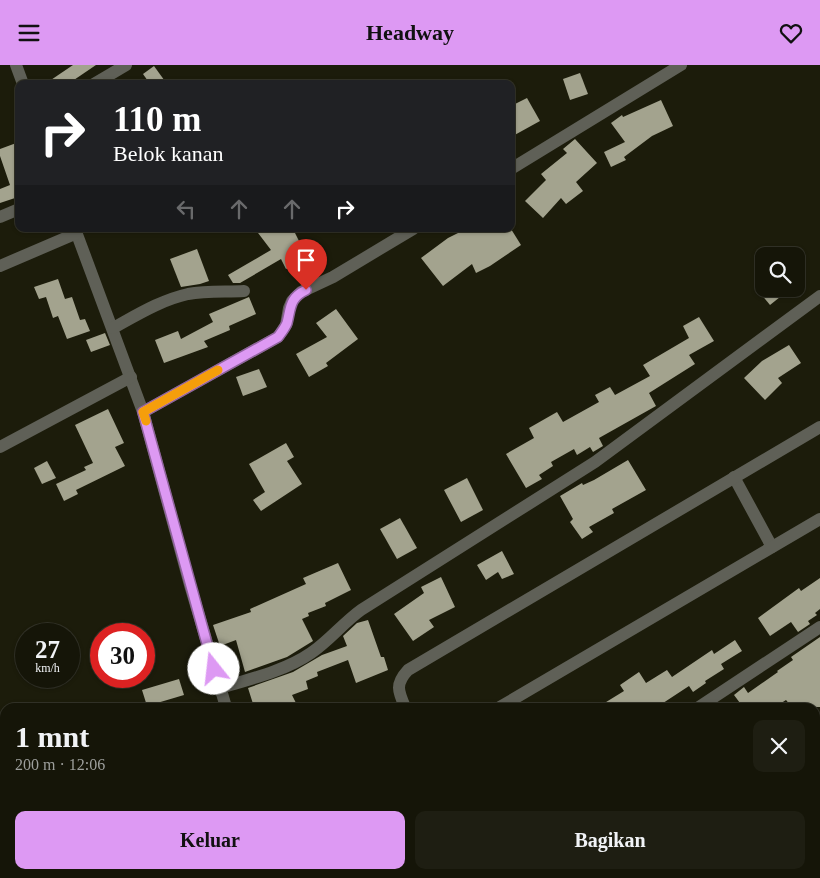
<!DOCTYPE html>
<html lang="id">
<meta charset="utf-8">
<style>
:root{--surface:#151508;--page:#1e1e12;--text:#f1f3f6;--muted:#9d9f9c;--line:#343429;--accent:#dd99f3}
body{margin:0;font-family:Georgia,serif;background:var(--page);color:var(--text);height:100vh;display:flex;flex-direction:column;font-size:19px;white-space:nowrap}
*{box-sizing:border-box;margin:0}
p{font-size:16px;color:var(--muted)}
.icon{flex:none;width:28px;height:28px;fill:none;stroke:currentColor;stroke-width:2;stroke-linecap:round;stroke-linejoin:round}
.map{position:relative;flex:1;overflow:hidden}
.sheet{position:absolute;left:0px;top:638px;width:820px;height:176px;display:flex;flex-direction:column;background:var(--surface);border-radius:15px 15px 0 0;box-shadow:0 1px 4px #0004,0 0 0 1px var(--line)}
.sheet>*{flex:none}
.hud{position:absolute;left:15px;top:15px;width:500px;height:152px;border-radius:10px;box-shadow:0 1px 4px #0004,0 0 0 1px var(--line);background:#202124;color:#fff;overflow:hidden}
.controls{position:absolute;left:755px;top:182px;display:grid;gap:10px}
.controls a{display:grid;place-items:center;width:50px;height:50px;border-radius:10px;background:var(--surface);box-shadow:0 1px 4px #0004,0 0 0 1px var(--line);font-size:25px}
.speed{position:absolute;left:15px;top:558px;display:flex;gap:10px;font-size:25px;font-weight:700;text-align:center}
.speed>*{display:grid;place-content:center;width:65px;height:65px;border-radius:50%;background:var(--surface);box-shadow:0 1px 4px #0004,0 0 0 1px var(--line);line-height:1}
.speed small{font-size:12px;font-weight:400}
.speed .limit{border:8px solid #d22;background:#fff;color:#111}
.pin{position:absolute;display:grid;place-items:center;width:42px;height:42px;color:#fff;margin:-51px -21px;border-radius:50% 50% 50% 0;rotate:-45deg;box-shadow:0 0 5px #0007}
.pin .icon{rotate:45deg}
.me{position:absolute;width:55px;margin:-28px;rotate:344deg;stroke-linejoin:round;filter:drop-shadow(0 0 4px #0008)}
.turn{display:flex;align-items:center;gap:18px;height:105px;padding:0 15px;font-size:22px}
.turn .icon{width:65px;height:65px;stroke-width:2.5}
.turn b{display:block;font-size:35px;line-height:42px}
.lanes{display:flex;align-items:center;height:48px;padding:0 15px;background:#0003;justify-content:center;gap:25px;direction:ltr}
.lanes .off{opacity:.35}
.round{display:grid;place-items:center;flex:none;width:52px;height:52px;border-radius:10px;background:var(--page)}
.summary{display:flex;align-items:center;justify-content:space-between;height:85px;padding:0 15px}
h1{font-size:30px;font-weight:700;line-height:38px}
.button{display:flex;gap:10px;margin-top:auto;padding:10px 15px}
.button a{flex:1;height:58px;border-radius:10px;background:var(--accent);color:#111;font-size:20px;font-weight:700;line-height:58px;text-align:center}
.button a+a{background:var(--page);color:var(--text)}
header{display:flex;justify-content:space-between;align-items:center;height:65px;padding:0 15px;background:var(--accent);color:#111;font-size:22px;font-weight:700}
.map>svg:first-child{display:block}
</style>
<header><svg class="icon" aria-label="menu" viewBox="0 0 24 24"><path d="M4 6h16M4 12h16M4 18h16"/></svg>Headway<svg class="icon" aria-label="heart" viewBox="0 0 24 24"><path d="M12 20l-8-8c-3-5 5-10 8-4 3-6 11-1 8 4z"/></svg></header>
<div class="map">
<svg width="820" height="813" viewBox="0 0 820 813">
<rect width="100%" height="100%" fill="#1c1c0b"/>
<path fill="#34330d" d="M0 688H5V809H186L187 813H0Z"/>
<g fill="#a3a38e">
<path d="M73 0H96L68 19H45Z"/>
<path d="M154 1 167 19H150L143 9Z"/>
<path d="M580 8 588 29 570 35 563 14Z"/>
<path d="M527 33 540 56 511 72V41Z"/>
<path d="M661 35 673 61 652 71 624 92 626 95 611 102 604 87 625 77 611 58 622 50 623 52Z"/>
<path d="M575 74 597 98 576 117 583 126 566 139 561 133 543 153 525 136 546 115 541 109 567 88 563 84Z"/>
<path d="M19 77V136H16L15 133 0 138V124L10 120 0 91V84Z"/>
<path d="M255 164H293L308 194 286 204 281 194 240 218H233L228 210 271 185Z"/>
<path d="M466 164H511L521 180 490 201 476 208 472 199 443 221 421 193 448 173Z"/>
<path d="M197 184 209 216 200 219 181 222 170 194Z"/>
<path d="M58 214 65 234 72 232 80 255 85 254 90 266 67 274 58 251 53 253 46 232 39 234 34 222Z"/>
<path d="M757 224H790L770 240Z"/>
<path d="M249 232 256 249 229 261 230 265 204 276 208 282 164 298 155 275 178 266 181 274 213 257 209 249Z"/>
<path d="M336 244 358 274 326 298 328 301 309 312 296 289 327 272 316 258Z"/>
<path d="M699 252 714 276 689 290 695 299 649 328 656 341 599 373 603 381 593 387 590 382 577 390 574 384 551 397 553 401 539 410 542 414 526 423 506 389 534 373 529 363 557 347 563 357 599 337 595 330 610 322 615 330 650 311 643 300 689 273 683 261Z"/>
<path d="M105 268 110 280 91 287 86 275Z"/>
<path d="M789 280 801 298 778 313 782 318 765 335 744 313 762 296Z"/>
<path d="M259 304 267 322 243 331 236 312Z"/>
<path d="M108 344 124 378 115 382 125 401 76 425 78 429 64 436 56 419 86 405 84 402 93 398 75 360Z"/>
<path d="M286 378 294 392 287 396 302 419 261 446 253 435 265 427 249 399Z"/>
<path d="M628 395 646 425 612 444 614 448 589 462 593 467 582 474 570 457 573 454 560 431 582 418 583 420 594 415Z"/>
<path d="M47 396 56 413 42 419 34 403Z"/>
<path d="M467 413 483 445 461 457 444 425Z"/>
<path d="M400 453 417 483 397 494 380 464Z"/>
<path d="M502 486 514 509 502 514 498 507 486 515 477 500Z"/>
<path d="M338 498 351 525 325 538 326 541 308 548 309 551 302 554 313 576 287 592 245 607 236 575 220 581 213 560 251 547 250 544 306 519 303 513Z"/>
<path d="M441 512 455 542 429 555 434 562 413 576 394 549 424 528 421 522Z"/>
<path d="M820 513V544L815 548 817 550 808 556 810 559 798 567 791 557 770 571 758 553 799 523 801 526Z"/>
<path d="M368 555 381 592H384L388 605 356 618 348 595 317 607 318 611 306 616 308 624 292 630 298 642H254L248 623 293 607 322 590 347 581 343 571 357 558Z"/>
<path d="M820 572V642H792L786 635 775 642H743L734 630 744 622 748 628 778 607 777 606 793 595 791 592Z"/>
<path d="M735 575 742 586 721 599 724 604 705 616 706 618 693 627 689 621 657 642H598L624 626 620 620 639 607 646 618 667 605 672 612 712 585 714 589Z"/>
<path d="M179 614 184 630 147 641 142 625Z"/>
</g>
<g fill="none" stroke-linecap="round" stroke-linejoin="round">
<g stroke="#5f6057" stroke-width="12">
<path d="M16 0 23 19"/>
<path d="M94 19 126 0"/>
<path d="M511 104 681 0"/>
<path d="M0 152 19 144"/>
<path d="M75 164 143 347 190 520 226 642"/>
<path d="M0 201 77 168"/>
<path d="M113 263C137 250 161 235 188 229 206 226 225 227 244 226"/>
<path d="M143 347 278 272 286 260 289 243 292 236 301 227 333 212 413 164"/>
<path d="M0 382 131 312"/>
<path d="M734 412 772 482"/>
<path d="M220 623C250 614 285 606 311 588 329 576 343 558 361 545L595 397 820 231"/>
<path d="M405 642C398 626 395 619 408 605L820 362"/>
<path d="M500 642 820 454"/>
<path d="M699 642 820 562"/>
<path d="M815 684 820 681"/>
<path d="M238 809 240 813"/>
<path d="M285 809 287 813"/>
<path d="M379 813 389 809"/>
</g>
</g>
<g fill="none" stroke-linecap="round" stroke-linejoin="round">
<g stroke="#90639e" stroke-width="12">
<path id="route" d="M214 604 143 347 278 272C281 268 285 263 287 258 291 243 289 233 306 225"/>
</g>
<use href="#route" stroke="#dd99f3" stroke-width="9"/>
<path stroke="#f59e0b" stroke-width="9" d="M146 356 143 347 218 305"/>
</g>
</svg>
<div class="controls">
<a><svg class="icon" aria-label="search" viewBox="0 0 24 24"><circle cx="10" cy="10" r="6"/><path d="M15 15l6 6"/></svg></a>
</div>
<div class="speed"><div>27<small>km/h</small></div><div class="limit">30</div></div>
<div class="pin" style="left:306px;top:225px;background:#d93025"><svg class="icon" aria-label="arrive" viewBox="0 0 24 24"><path d="M6 21V4h12l-3 4 3 4H6"/></svg></div>
<svg class="me" style="left:214px;top:604px" viewBox="-20 -20 40 40"><circle r="19" fill="#fff"/><path d="M0-13L10 11 0 6-10 11z" fill="#dd99f3"/></svg>
<div class="hud">
<div class="turn"><svg class="icon" aria-label="right" viewBox="0 0 24 24"><path d="M7 20v-9h11M14 6l5 5-5 5"/></svg><div><b>110 m</b>Belok kanan</div></div>
<div class="lanes"><svg class="icon off" aria-label="left" viewBox="0 0 24 24"><path d="M17 20v-9H6M10 6l-5 5 5 5"/></svg><svg class="icon off" aria-label="ahead" viewBox="0 0 24 24"><path d="M12 20V5M6 11l6-6 6 6"/></svg><svg class="icon off" aria-label="ahead" viewBox="0 0 24 24"><path d="M12 20V5M6 11l6-6 6 6"/></svg><svg class="icon" aria-label="right" viewBox="0 0 24 24"><path d="M7 20v-9h11M14 6l5 5-5 5"/></svg></div>
</div>
<section class="sheet">
<div class="summary"><div><h1>1 mnt</h1><p>200 m · 12:06</p></div><a class="round"><svg class="icon" aria-label="close" viewBox="0 0 24 24"><path d="M6 6l12 12M18 6L6 18"/></svg></a></div>
<div class="button"><a>Keluar</a><a>Bagikan</a></div>
</section>
</div>
